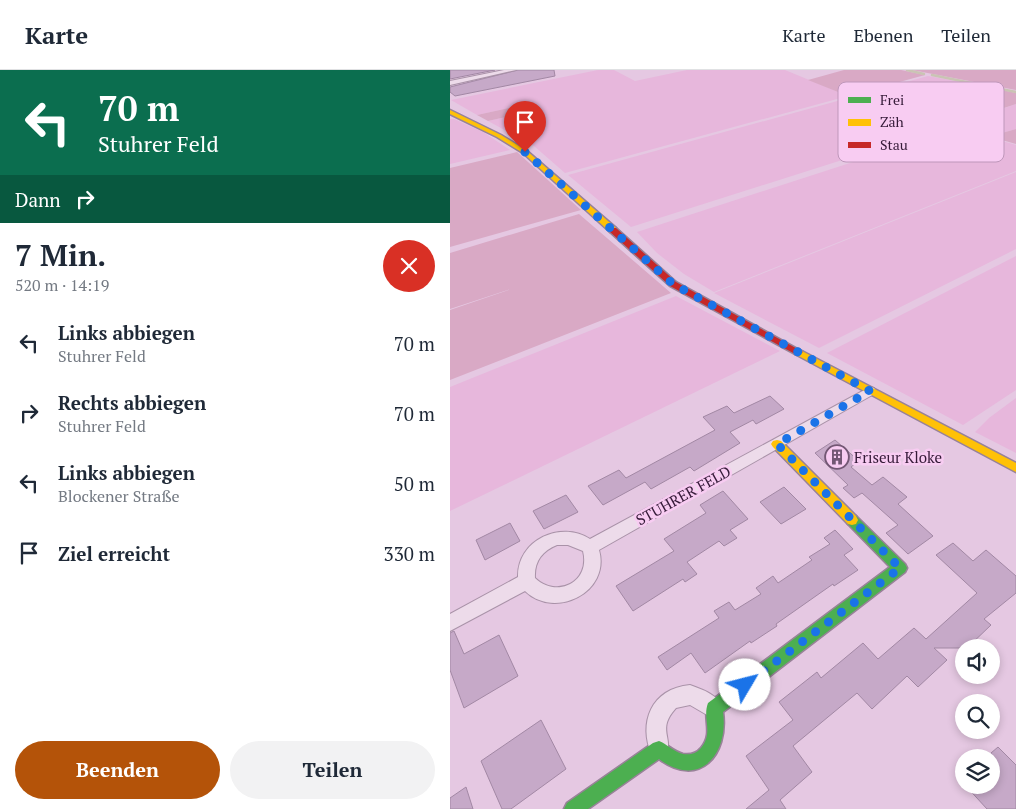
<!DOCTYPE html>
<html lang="de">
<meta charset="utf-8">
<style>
:root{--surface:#fff;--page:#f2f2f3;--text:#1f2937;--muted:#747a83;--line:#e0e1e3;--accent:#b45309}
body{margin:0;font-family:"PT Serif",serif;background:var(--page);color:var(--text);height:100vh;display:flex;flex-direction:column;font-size:19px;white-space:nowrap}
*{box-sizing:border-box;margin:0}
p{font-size:16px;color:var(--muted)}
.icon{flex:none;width:28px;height:28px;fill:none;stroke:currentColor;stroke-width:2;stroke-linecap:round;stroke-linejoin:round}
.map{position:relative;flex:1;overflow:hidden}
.panel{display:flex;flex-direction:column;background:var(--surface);width:450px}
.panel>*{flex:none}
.hud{background:#0b6e4f;color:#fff;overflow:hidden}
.fabs{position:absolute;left:505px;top:569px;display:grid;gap:10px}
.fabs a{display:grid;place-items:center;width:45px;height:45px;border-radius:50%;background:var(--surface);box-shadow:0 2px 8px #0003;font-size:25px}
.pin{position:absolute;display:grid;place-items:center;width:42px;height:42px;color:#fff;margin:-51px -21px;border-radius:50% 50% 50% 0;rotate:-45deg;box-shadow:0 0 5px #0007}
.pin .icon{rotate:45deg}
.me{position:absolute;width:55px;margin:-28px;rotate:53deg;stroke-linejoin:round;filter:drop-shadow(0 0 4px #0008)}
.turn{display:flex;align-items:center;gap:18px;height:105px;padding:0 15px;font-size:22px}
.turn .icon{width:65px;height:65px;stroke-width:2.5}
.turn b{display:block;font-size:35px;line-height:42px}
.then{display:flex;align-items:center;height:48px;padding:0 15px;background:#0003;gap:10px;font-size:19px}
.round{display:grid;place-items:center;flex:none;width:52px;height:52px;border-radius:26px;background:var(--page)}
.head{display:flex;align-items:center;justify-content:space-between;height:85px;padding:0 15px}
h1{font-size:30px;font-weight:800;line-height:38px}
.action{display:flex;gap:10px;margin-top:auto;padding:10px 15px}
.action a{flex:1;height:58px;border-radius:30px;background:var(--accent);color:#fff;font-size:20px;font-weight:800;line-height:58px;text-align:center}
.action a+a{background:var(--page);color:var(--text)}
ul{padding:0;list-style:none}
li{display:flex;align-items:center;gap:15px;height:70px;padding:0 15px}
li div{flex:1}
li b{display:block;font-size:19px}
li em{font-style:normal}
header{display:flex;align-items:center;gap:30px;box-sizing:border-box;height:70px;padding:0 25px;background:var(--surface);border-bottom:1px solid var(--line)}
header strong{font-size:24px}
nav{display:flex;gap:28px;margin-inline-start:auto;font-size:18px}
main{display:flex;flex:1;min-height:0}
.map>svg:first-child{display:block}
</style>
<header>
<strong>Karte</strong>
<nav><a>Karte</a><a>Ebenen</a><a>Teilen</a></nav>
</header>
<main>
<section class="panel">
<div class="hud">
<div class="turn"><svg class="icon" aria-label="left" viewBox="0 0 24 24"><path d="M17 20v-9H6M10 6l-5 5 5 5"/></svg><div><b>70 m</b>Stuhrer Feld</div></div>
<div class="then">Dann<svg class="icon" aria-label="right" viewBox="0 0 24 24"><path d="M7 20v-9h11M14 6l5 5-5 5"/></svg></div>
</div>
<div class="head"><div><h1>7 Min.</h1><p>520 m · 14:19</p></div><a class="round" style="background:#d93025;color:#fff"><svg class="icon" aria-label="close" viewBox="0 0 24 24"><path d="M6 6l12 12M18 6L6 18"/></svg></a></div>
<ul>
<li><svg class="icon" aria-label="left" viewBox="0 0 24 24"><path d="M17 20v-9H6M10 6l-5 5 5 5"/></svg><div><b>Links abbiegen</b><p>Stuhrer Feld</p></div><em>70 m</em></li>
<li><svg class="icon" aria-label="right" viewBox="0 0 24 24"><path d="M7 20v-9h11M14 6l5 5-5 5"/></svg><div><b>Rechts abbiegen</b><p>Stuhrer Feld</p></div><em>70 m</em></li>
<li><svg class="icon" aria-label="left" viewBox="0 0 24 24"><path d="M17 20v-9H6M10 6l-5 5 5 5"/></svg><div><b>Links abbiegen</b><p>Blockener Straße</p></div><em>50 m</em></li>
<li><svg class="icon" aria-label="arrive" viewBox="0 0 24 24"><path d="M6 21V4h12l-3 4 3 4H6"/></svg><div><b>Ziel erreicht</b></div><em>330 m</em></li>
</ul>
<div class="action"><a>Beenden</a><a>Teilen</a></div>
</section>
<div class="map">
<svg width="566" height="739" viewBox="0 0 566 739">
<rect width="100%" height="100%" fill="#e5c8e2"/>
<g fill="#e7b7dc">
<path d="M148 0H164L185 11 237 0H335L398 26 115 103 84 76 38 51 73 43 64 37 27 45 1 30Z"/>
<path d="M478 6 538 17 458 43 499 56 181 157 118 105Z"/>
<path d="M566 34V59L552 63 523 57 513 53Z"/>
<path d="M0 49H4L33 62 60 80 0 94Z"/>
<path d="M508 58 566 75V101L264 222 234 204 207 183 187 162Z"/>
<path d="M566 102V179L369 278 264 223Z"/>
<path d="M566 186V320L513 355 377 283Z"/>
<path d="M226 226 330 281 0 441V317Z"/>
<path d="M566 328V383L525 362 539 348Z"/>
</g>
<g fill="#d9a9c5">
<path d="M394 0H451L475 5 398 26 358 10Z"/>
<path d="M462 0H566V20Z"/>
<path d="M538 17 566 23V34L499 56 457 43Z"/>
<path d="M64 37 73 43 38 51 27 45Z"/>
<path d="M523 57 552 63 566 59V74L510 58Z"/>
<path d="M67 82 131 140 0 177V98Z"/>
<path d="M129 144 221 223 0 310V240L70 216 0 239V183Z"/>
</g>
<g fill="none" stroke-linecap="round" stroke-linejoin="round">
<g stroke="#cac4b4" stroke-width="2.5">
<path d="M457 0 474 4"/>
<path d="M482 5 566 22"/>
</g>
</g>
<g fill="#c6a9c8" stroke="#a288a4">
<path d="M0 0H45L0 9Z"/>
<path d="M68 0H104L105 6 5 26 0 22V17Z"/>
<path d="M320 326 334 339 306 354 303 350 280 362 290 373 244 401 240 397 201 419 195 412 153 435 138 416 169 400 176 408 265 360 253 347 277 336 284 343Z"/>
<path d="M385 370 409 391 401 397 422 415 433 407 457 427 448 434 483 466 458 484 436 463 448 455 412 423 404 428 393 418 398 415 365 383Z"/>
<path d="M334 417 356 439 331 454 310 432Z"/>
<path d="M273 421 298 449 280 460 287 468 274 476 269 471 237 492 247 504 235 512 233 509 183 541 166 516 224 481 214 469 256 443 250 435Z"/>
<path d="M116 425 128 442 94 459 83 441Z"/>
<path d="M60 453 70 471 35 490 26 470Z"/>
<path d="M385 460 403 479 394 485 408 500 384 516 383 514 326 554 327 556 301 573 300 571 255 603 241 583 217 600 208 587 269 548 264 541 279 532 285 540 311 524 306 518 323 506 328 513 362 490 359 487 380 474 374 468Z"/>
<path d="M503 473 523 491 536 480 566 506V523L534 549 541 555 517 578H484L497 590 468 617 457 606 422 639 407 623 343 676 362 702 330 730 336 739H296L319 720 296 686 343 650 329 632 367 602 371 608 413 573 428 589 464 558 476 569 527 523 486 485Z"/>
<path d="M4 561 14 584 49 565 68 606 14 638 0 600V563Z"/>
<path d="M91 650 116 699 61 739H52L31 691Z"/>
<path d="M548 677 566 695V739H537L515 715H541V683Z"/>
<path d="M16 717 23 739H0V728Z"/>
</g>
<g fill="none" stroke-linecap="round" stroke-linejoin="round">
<g stroke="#a992a8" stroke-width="2">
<g id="street">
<path d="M54 0H66L0 15V11Z"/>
<path d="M420 317 424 318 426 321 424 324 149 480C161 522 105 550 75 521L0 561V544L68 507C67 470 111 450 140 469ZM107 475H118L133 481C141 512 107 529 85 508 84 492 92 481 107 475Z"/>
<path d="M240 615C254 620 268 625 274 639L271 646 264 649 240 635 226 638C206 660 224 667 216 686L209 689 202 686C188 652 201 619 240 615Z"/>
</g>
</g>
<g stroke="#988298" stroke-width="3">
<path id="fast" d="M402 445 406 446 455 494 457 498 455 502 273 642C279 685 249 719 209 689L138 739H114L117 733 203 673 209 671C217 674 224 682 233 684 240 685 246 684 251 678 264 662 252 649 258 633L440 497 398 454 396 450 398 446Z"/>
</g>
<g stroke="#988298" stroke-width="3">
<g id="slow">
<path d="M0 40 51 65 77 81 166 158V162H160L73 83 47 67 0 44Z"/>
<path d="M348 279 566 393V402L345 284 343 282 345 280Z"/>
<path d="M327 370 331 371 406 446 408 450 406 454 402 455 398 454 323 377 321 374 323 371Z"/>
</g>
</g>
<g stroke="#988298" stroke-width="3">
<path id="jam" d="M160 158H166L226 212 353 282 348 285 345 284 220 216 160 162Z"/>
</g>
<use href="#street" fill="#eddbea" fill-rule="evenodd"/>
<use href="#fast" fill="#4caf50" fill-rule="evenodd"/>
<use href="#slow" fill="#ffc107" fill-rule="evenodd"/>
<use href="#jam" fill="#c62828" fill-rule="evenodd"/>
</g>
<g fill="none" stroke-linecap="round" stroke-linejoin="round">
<path stroke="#1a73e8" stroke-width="9" stroke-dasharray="0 16.2" d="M75 82 223 214 420 321 327 374 450 498 295 615"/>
</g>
<defs>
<g id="building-ring" transform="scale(1.25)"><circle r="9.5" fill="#f8ccf2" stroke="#735774" stroke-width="1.5"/><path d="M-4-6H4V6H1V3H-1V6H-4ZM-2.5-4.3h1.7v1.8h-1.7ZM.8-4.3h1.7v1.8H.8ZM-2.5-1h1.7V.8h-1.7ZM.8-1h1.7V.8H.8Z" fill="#735774"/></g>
</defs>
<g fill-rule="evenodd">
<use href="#building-ring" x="387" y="387"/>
</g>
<g text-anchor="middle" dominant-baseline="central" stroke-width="5" stroke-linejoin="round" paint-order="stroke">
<g font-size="15" fill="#351a38" stroke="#f8ccf2" text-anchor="start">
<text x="404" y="387">Friseur Kloke</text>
</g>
<g font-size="15" fill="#351a38" stroke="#f8ccf2">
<text transform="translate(233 425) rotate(-29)">STUHRER FELD</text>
</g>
</g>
<rect x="388" y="12" width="166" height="80" rx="8" fill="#f8ccf2" stroke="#be97ba" stroke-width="1"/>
<rect x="398" y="27" width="23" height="6" fill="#4caf50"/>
<rect x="398" y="49" width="23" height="7" fill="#ffc107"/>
<rect x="398" y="72" width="23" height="6" fill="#c62828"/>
<g font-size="14" fill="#351a38">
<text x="430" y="35">Frei</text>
<text x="430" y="57">Zäh</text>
<text x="430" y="80">Stau</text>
</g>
</svg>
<div class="fabs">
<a><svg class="icon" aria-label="sound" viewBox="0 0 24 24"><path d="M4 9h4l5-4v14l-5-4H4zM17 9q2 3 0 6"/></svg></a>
<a><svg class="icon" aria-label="search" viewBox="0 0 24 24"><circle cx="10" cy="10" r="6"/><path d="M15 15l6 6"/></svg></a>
<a><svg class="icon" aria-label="layers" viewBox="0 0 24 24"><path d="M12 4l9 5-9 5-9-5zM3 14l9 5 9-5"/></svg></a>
</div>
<div class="pin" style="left:75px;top:82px;background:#d93025"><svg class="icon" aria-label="arrive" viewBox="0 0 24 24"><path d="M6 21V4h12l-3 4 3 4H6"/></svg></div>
<svg class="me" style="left:295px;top:615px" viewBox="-20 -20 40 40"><circle r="19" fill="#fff"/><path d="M0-13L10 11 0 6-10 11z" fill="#1a73e8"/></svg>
</div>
</main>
